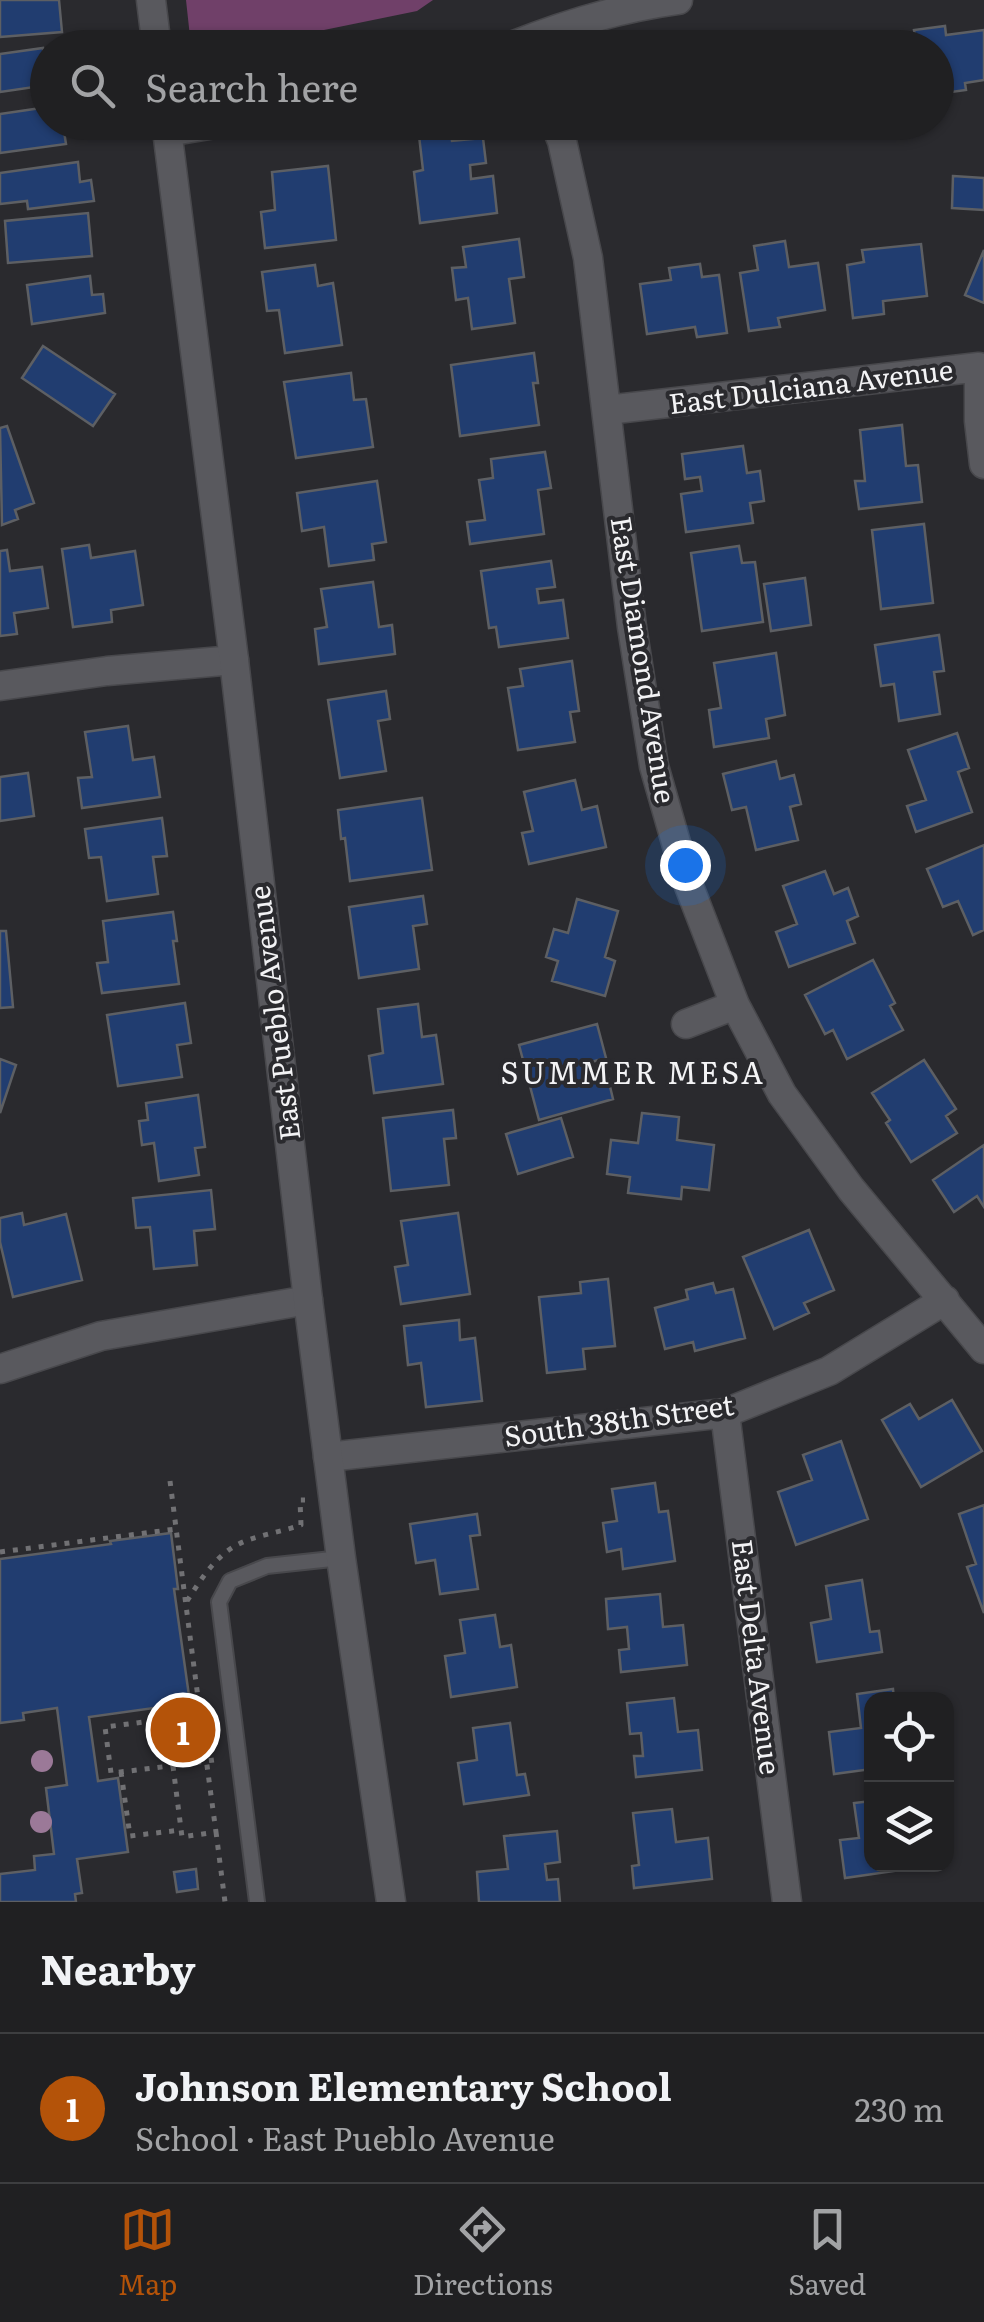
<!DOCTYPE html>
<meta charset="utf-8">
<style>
body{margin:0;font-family:Literata,serif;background:#2d2d2f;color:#f1f3f6}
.controls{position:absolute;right:30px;bottom:30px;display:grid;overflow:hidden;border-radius:20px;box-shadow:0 2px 8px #0004}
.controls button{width:90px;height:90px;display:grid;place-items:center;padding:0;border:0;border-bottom:2px solid #3d3e40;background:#202022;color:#f1f3f6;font:50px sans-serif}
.you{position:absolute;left:685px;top:865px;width:35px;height:35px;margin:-25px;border:8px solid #fff;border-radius:50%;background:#1a73e8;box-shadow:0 0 0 15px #1a73e833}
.badge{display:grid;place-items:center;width:65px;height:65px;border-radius:50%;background:#b45309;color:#fff;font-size:32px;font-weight:700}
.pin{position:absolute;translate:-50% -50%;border:5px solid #fff;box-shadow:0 2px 10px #0006}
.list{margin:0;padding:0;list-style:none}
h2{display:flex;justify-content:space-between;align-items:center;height:130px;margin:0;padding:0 40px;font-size:42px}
h2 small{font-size:32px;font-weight:400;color:#a2a3a5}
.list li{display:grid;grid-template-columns:65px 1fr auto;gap:30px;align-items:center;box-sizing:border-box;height:150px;padding:0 40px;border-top:2px solid #3d3e40}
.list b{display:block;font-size:38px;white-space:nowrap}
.list p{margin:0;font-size:32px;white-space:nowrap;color:#a2a3a5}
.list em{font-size:32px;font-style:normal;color:#a2a3a5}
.icon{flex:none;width:55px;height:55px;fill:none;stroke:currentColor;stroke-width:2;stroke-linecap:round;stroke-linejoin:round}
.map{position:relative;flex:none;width:984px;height:1902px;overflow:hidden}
.search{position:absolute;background:#202022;box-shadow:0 2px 8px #0004;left:30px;right:30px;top:30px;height:110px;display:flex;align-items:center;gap:25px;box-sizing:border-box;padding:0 35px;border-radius:55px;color:#a2a3a5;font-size:38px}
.sheet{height:280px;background:#202022}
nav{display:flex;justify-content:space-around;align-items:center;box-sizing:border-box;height:140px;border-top:2px solid #3d3e40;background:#202022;font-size:28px;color:#a2a3a5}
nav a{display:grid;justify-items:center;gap:5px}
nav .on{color:#b45309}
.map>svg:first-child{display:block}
.green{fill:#704069}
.building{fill:#213d70;stroke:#5d5f63;stroke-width:2.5}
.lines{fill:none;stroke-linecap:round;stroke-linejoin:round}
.service-casing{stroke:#48484c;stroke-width:18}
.minor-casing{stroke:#48484c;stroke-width:31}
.tertiary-casing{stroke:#48484c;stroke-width:31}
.path{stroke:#717174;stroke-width:5;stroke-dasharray:5 8;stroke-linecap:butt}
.service{stroke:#59595e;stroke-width:14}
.minor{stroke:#59595e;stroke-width:28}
.tertiary{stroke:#59595e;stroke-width:28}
.tree{fill:#9b7998}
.labels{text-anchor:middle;stroke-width:8;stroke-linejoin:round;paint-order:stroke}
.street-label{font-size:28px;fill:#f3f3f5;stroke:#2a2a2e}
.neighbourhood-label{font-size:30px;letter-spacing:2.5px;fill:#f3f3f5;stroke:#2a2a2e}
</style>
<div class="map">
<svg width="984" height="1902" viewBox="0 0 984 1902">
<rect width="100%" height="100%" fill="#2a2a2e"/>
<path class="green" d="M186 0H433L417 11 324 30 310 39 190 37Z"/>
<path class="building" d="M0 0H59L62 32 0 37Z
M945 26 946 35 984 30V80L965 83 966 90 936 94V48H917L914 30Z
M885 35 887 48H856L855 39Z
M43 48 45 66H48V85L0 92V54Z
M48 107V122H52L53 127 63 125 66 144 0 153V114Z
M818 122H863L864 131 820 137Z
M450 123 452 141 483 138 486 163 470 165 471 179 493 176 497 213 420 223 414 172 423 170 418 127Z
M78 162 80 182 91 180 94 201 28 209 27 201 0 204V173Z
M328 166 336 240 265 248 261 212 275 210 272 172Z
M953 176 984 178V210L952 208Z
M88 213 92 256 8 263 5 221Z
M519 239 524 277 509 279 515 323 472 329 468 298 456 300 452 268 466 267 463 247Z
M785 241 789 267 818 263 825 310 778 318 780 327 749 331 740 273 758 270 754 246Z
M921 244 927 296 883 301 884 314 853 318 847 265 864 262 862 250Z
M984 250V303L965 295Z
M700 264 702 277 719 275 727 333 697 337 695 327 647 334 640 284 671 280 669 268Z
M315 265 318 286 333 283 342 345 285 353 279 310 267 311 262 272Z
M90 276 92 295 103 294 105 313 32 324 27 285Z
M43 346 115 394 93 426 22 378Z
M534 353 538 383H533L539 425 460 436 451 365Z
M351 373 354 400 366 399 373 447 296 458 284 382Z
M902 425 906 466 918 465 922 502 859 509 855 481H865L860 430Z
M7 426 34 503 15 510 18 519 2 525 0 428Z
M743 446 747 473 760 471 764 501 750 503 753 523 686 532 681 494 702 491 700 477 685 479 682 454Z
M545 452 551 488 538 490 544 534 470 544 467 522 485 520 479 480 493 478 491 459Z
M377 481 386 542 372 544 374 560 329 566 324 527 302 531 297 493Z
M924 524 933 603 881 609 872 530Z
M89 545 91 558 135 551 143 605 111 610 112 622 73 627 62 549Z
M739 546 742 563 755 562 763 622 702 631 691 553Z
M7 550 10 571 42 567 48 608 14 613 17 634 0 636V551Z
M551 561 555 587 537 589 539 603 563 600 568 638 499 647 496 627 489 628 481 571Z
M805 578 811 625 771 631 764 584Z
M373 582 379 627 392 625 395 654 319 664 315 629 327 627 321 589Z
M939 635 944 671 934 672 940 714 899 721 894 684 881 686 875 645Z
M776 653 785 715 766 719 769 738 714 747 709 710 721 708 714 663Z
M572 661 579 711 570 712 575 742 518 750 508 688 523 686 520 669Z
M386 691 390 719 378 721 386 771 340 778 328 700Z
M128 726 133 760 154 757 160 797 82 808 78 778 92 777 85 732Z
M957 733 969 768 958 772 972 812 916 832 907 806 926 800 908 750Z
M776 761 780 779 794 775 801 804 790 807 798 840 756 850 746 807 732 810 723 774Z
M28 773 34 816 0 821V777Z
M575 780 582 810 597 806 606 847 529 864 522 833 533 831 524 792Z
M422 798 432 870 350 881 345 838 341 839 338 810Z
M162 818 167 856 153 857 158 894 107 901 101 857 89 858 85 829Z
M984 845V930L973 935 958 901 943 907 927 869Z
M825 871 834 894 848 888 858 916 847 921 855 943 789 967 776 932 797 924 783 886Z
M423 896 427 924 413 926 419 969 359 978 349 907Z
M577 899 618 911 605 957 615 961 605 996 552 981 558 961 546 957 554 929 568 933Z
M173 912 177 941H173L179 984 102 993 97 963 108 962 103 921Z
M0 931H6L13 1007 0 1008Z
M873 960 895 1003 890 1006 903 1030 847 1059 833 1030 825 1034 805 995Z
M185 1003 191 1043 177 1045 182 1077 118 1086 107 1015Z
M418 1004 422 1037 436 1035 443 1084 374 1093 369 1056 383 1053 378 1009Z
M597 1024 606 1058 584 1064 588 1079 607 1074 613 1099 539 1120 519 1045Z
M0 1059 16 1065 0 1113Z
M924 1060 956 1109 946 1116 957 1133 911 1162 886 1123 890 1120 872 1093Z
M198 1095 205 1147 195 1148 199 1175 159 1181 154 1143 142 1145 139 1121 148 1120 146 1103Z
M453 1110 456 1138 444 1139 449 1185 391 1191 383 1118Z
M642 1113 679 1117 677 1140 714 1145 709 1190 682 1187 681 1199 628 1193 630 1177 607 1174 611 1140 638 1143Z
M561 1118 573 1157 518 1174 506 1134Z
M984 1145V1207L977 1196 954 1212 933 1180Z
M211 1190 215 1229 194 1231 197 1265 154 1269 150 1227 136 1228 133 1198Z
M22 1213 24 1225 66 1214 82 1280 13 1297 0 1242V1218Z
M458 1213 470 1294 401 1304 395 1267 408 1265 401 1221Z
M809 1230 834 1290 804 1303 809 1313 774 1329 743 1257Z
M608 1279 615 1346 583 1349 585 1369 547 1373 539 1297 581 1293 580 1282Z
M713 1283 716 1293 733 1289 745 1338 695 1351 693 1342 665 1349 655 1308 688 1299 686 1290Z
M459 1320 460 1340 475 1338 482 1401 426 1407 421 1363 408 1365 404 1326Z
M952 1400 982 1451 921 1487 882 1420 910 1404 919 1419Z
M841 1441 868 1519 796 1545 778 1492 812 1480 803 1455Z
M655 1483 659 1512 668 1511 675 1561 623 1569 621 1549 607 1552 603 1523 617 1521 612 1489Z
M984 1505V1613L967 1567 976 1564 959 1514Z
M477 1514 480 1535 470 1536 478 1589 440 1594 435 1560 416 1563 410 1524Z
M171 1533 178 1589H174L190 1703 89 1717 98 1781 118 1778 128 1852 77 1859 82 1893 75 1894 76 1902H0V1874L35 1870 34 1856 54 1854 46 1788 67 1785 57 1708 23 1713 24 1720 0 1723V1559L111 1544 110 1541Z
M862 1580 870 1632 879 1631 882 1652 817 1662 811 1623 831 1619 826 1586Z
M660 1594 663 1627 683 1625 687 1665 621 1672 619 1650 629 1649 627 1627 608 1629 606 1599Z
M495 1615 500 1647 511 1645 517 1687 451 1697 445 1656 465 1653 460 1620Z
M893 1689 894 1700H872V1769L834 1774 829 1732 861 1728 857 1694Z
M674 1698 678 1732 698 1730 702 1770 636 1777 634 1756H643L641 1733 630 1734 627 1703Z
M510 1723 517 1775 525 1774 529 1795 464 1804 458 1763 477 1760 473 1728Z
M872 1801V1864H900L901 1870 845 1878 840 1840 859 1838 854 1803Z
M672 1809 676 1842 708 1838 712 1879 634 1888 632 1866 639 1865 633 1813Z
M557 1831 560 1862 545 1864 547 1880 558 1879 560 1902H479L477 1872 508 1869 504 1836Z
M196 1869 198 1889 177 1892 174 1872Z"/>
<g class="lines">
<g class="service-casing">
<path id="service" d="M257 1902 219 1602 230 1581 267 1566 341 1558"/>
</g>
<g class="minor-casing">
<path id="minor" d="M507 48C563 25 619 8 678 0
M554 122 562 141 588 258 632 627 654 766 687 881 735 1005 782 1094 851 1189 984 1349
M167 132 227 122
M607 410 979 367V421L984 464
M0 686 107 671 234 660
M686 1024 735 1005
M0 1369 101 1336 308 1300
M725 1413 787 1902
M328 1457 725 1413 829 1371 945 1300"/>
</g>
<g class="tertiary-casing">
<path id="tertiary" d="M151 0 157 48
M166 122 234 660 308 1300 341 1558 391 1902"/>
</g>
<path class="path" d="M170 1481C185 1598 200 1715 216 1832L182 1837 167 1719 105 1727 111 1773C148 1769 184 1764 221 1759
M0 1552 176 1529
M187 1601C203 1576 219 1550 248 1540 265 1534 284 1531 301 1525L300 1500H305
M167 1719 200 1714
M121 1772 130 1836 181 1830
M216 1832 225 1902"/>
<use href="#service" class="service"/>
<use href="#minor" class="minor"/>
<use href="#tertiary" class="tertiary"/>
</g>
<g class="tree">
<circle cx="42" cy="1761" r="11"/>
<circle cx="41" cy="1822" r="11"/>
</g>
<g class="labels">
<g class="street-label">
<text transform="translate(811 387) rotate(-7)" y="10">East Dulciana Avenue</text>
<text transform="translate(643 660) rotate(81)" y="10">East Diamond Avenue</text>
<text transform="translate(275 1013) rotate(-97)" y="10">East Pueblo Avenue</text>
<text transform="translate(619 1421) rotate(-8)" y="10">South 38th Street</text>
<text transform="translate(756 1657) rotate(83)" y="10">East Delta Avenue</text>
</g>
<g class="neighbourhood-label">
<text x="633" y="1084">SUMMER MESA</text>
</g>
</g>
</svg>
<div class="controls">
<button><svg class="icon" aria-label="locate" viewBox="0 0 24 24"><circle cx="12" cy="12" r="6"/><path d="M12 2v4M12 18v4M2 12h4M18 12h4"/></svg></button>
<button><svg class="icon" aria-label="layers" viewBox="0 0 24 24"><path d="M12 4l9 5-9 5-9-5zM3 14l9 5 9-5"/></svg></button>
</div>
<div class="you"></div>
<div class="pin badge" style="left:183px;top:1730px">1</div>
<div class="search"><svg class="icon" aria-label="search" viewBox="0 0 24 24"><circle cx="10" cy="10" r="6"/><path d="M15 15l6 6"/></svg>Search here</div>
</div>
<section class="sheet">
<h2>Nearby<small></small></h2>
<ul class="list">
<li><span class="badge">1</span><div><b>Johnson Elementary School</b><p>School · East Pueblo Avenue</p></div><em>230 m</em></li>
</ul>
</section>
<nav>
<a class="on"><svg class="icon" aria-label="map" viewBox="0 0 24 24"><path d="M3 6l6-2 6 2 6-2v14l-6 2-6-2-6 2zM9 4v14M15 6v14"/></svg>Map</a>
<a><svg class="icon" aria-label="directions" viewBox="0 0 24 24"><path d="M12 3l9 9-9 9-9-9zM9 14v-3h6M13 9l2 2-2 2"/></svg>Directions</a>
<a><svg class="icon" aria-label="saved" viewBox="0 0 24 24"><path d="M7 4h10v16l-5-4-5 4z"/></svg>Saved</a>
</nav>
